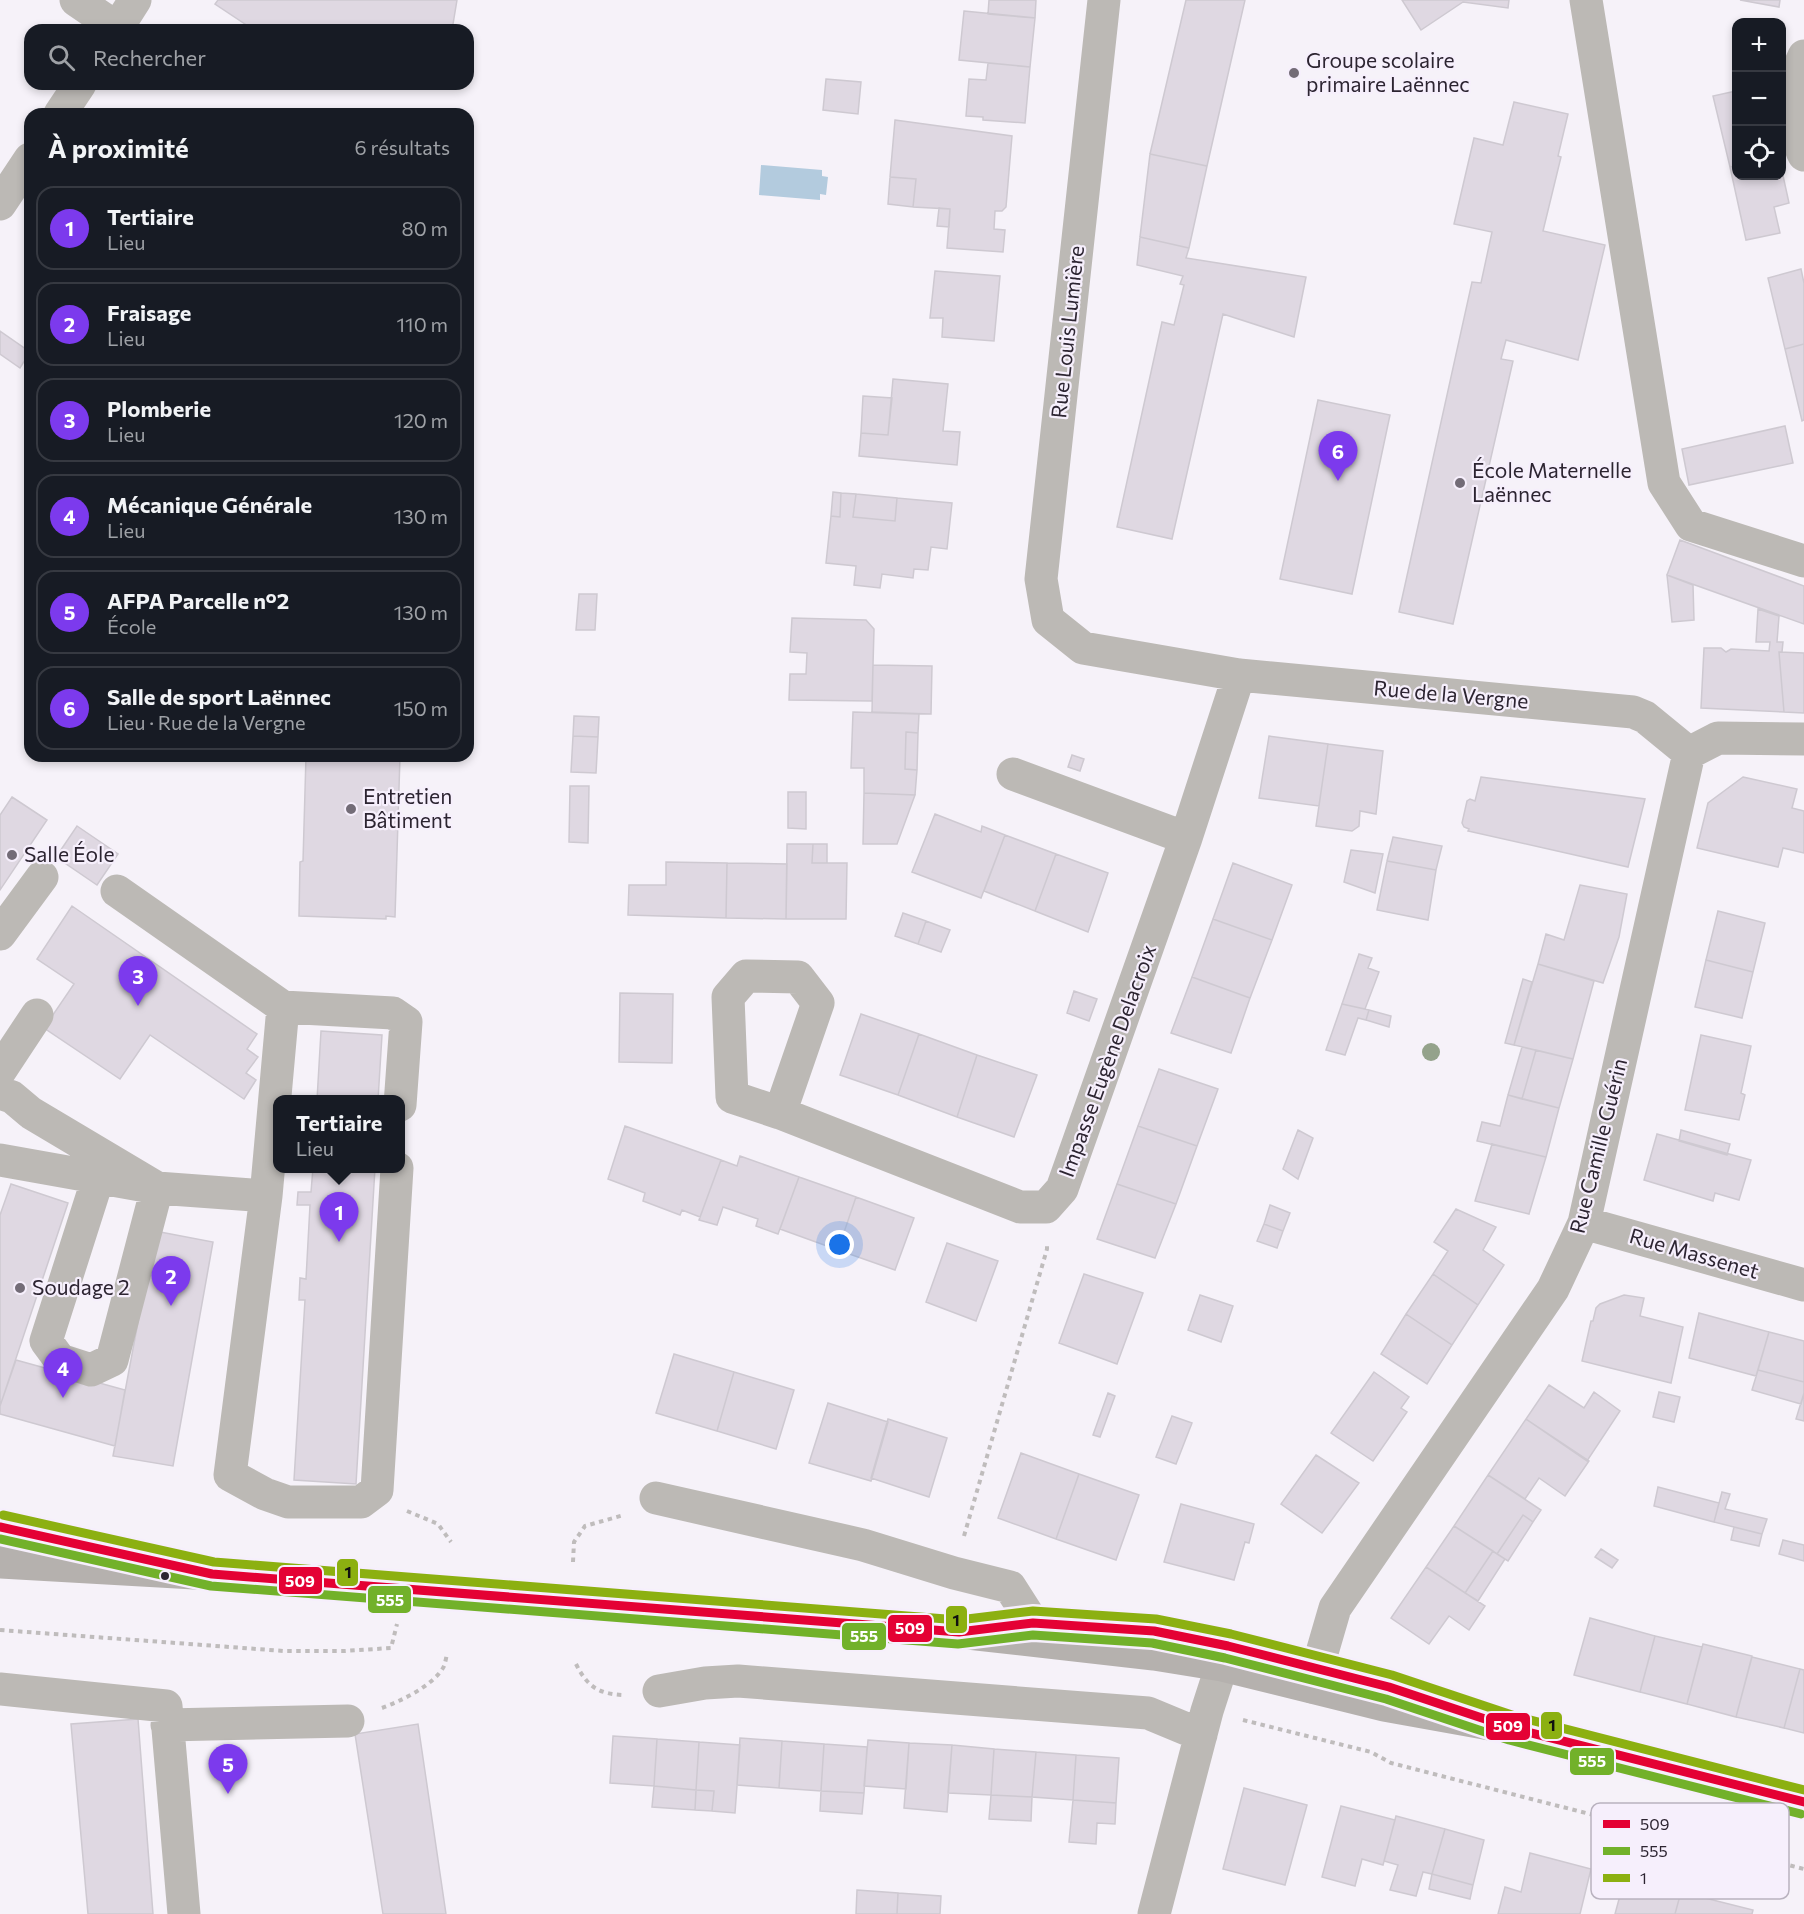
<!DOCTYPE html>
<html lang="fr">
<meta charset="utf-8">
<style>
body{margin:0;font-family:Commissioner,sans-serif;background:#20242c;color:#f1f3f6}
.controls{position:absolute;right:18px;top:18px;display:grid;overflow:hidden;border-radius:12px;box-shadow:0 3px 9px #0003}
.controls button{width:54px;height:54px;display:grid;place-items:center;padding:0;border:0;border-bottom:2px solid #363941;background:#171b24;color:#f1f3f6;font:30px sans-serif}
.you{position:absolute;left:840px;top:1245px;width:21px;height:21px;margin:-15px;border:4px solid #fff;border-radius:50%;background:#1a73e8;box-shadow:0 0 0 9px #1a73e833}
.badge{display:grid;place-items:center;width:39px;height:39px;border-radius:50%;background:#7c3aed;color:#fff;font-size:20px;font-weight:700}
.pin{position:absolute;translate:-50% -50px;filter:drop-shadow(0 2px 3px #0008)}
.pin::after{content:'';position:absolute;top:32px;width:21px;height:18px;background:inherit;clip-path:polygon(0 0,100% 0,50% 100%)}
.popup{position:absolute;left:273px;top:1095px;width:132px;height:78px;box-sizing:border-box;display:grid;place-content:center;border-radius:12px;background:#171b24;filter:drop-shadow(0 2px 4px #0005);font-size:20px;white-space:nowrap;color:#9ea1a6}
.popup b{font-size:22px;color:#f1f3f6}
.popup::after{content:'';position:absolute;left:50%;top:100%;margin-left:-12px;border:12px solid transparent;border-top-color:#171b24}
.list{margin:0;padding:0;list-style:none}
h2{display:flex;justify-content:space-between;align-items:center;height:78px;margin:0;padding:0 24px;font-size:26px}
h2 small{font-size:20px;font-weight:400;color:#9ea1a6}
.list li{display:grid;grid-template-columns:39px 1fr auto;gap:18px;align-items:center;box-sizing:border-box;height:84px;margin:0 12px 12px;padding:0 12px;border:2px solid #363941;border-radius:18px}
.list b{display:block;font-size:22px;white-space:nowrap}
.list p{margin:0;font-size:20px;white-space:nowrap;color:#9ea1a6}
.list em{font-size:20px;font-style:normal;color:#9ea1a6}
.icon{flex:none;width:33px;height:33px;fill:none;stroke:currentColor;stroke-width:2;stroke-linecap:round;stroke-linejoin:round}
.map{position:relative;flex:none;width:1804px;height:1914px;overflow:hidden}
.search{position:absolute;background:#171b24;box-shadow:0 3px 9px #0003;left:24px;top:24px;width:450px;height:66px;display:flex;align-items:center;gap:15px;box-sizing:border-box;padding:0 21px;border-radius:18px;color:#9ea1a6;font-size:22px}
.panel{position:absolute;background:#171b24;box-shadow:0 3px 9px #0003;left:24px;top:108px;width:450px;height:654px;border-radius:18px}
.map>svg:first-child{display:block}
.water{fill:#b3cbde}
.building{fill:#dfd8e2;stroke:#cec9d1;stroke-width:1.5}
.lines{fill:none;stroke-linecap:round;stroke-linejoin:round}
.path{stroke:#bfbcbc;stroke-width:4;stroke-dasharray:4.5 4.5;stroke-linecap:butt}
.minor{stroke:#bcb9b5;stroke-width:33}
.major{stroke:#b5b1ae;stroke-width:33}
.major-bridge{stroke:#b5b1ae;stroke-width:33}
.bus-1-casing{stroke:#f6effc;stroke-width:14}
.bus-2-casing{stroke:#f6effc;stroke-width:14}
.bus-3-casing{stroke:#f6effc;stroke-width:14}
.bus-1{stroke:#e40134;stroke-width:9}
.bus-2{stroke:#72b12a;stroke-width:9}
.bus-3{stroke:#8cb011;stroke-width:9}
.tree{fill:#94a28b}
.poi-dot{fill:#736c77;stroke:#f6effc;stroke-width:2}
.bus-dot{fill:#2c2431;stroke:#f6effc;stroke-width:2}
.labels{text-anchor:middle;stroke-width:4.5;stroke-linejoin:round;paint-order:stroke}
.poi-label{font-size:21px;fill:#2c2431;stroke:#f6effc;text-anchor:start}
.street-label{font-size:21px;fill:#2c2431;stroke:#f6effc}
.key{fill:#f6effc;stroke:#b9b2bf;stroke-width:1.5}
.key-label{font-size:16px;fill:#2c2431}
.line-badge{stroke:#f6effc;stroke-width:2}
.badge-label{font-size:16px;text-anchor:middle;font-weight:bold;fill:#fff}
.pale-badge-label{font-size:16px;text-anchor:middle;font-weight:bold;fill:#111}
</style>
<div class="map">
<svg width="1804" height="1914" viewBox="0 0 1804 1914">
<rect width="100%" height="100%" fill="#f6f2f9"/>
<path class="water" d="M761 165 822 170V176L828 177 826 195 820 194V200L759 195Z"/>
<path class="building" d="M218 0H457L452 30H254L215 4Z
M989 0H1036L1035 18 988 14Z
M1186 0H1245L1207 166 1150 154Z
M1402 0H1509L1508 8 1463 2 1421 30Z
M1740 0H1780L1779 7Z
M964 11 1035 18 1030 67 959 60Z
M988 63 1030 67 1025 123 983 120V117L966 116 969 79 986 80Z
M826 79 861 82 858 114 823 110Z
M1736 91V166L1730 167 1713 96Z
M1514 102 1568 114 1558 156 1561 157 1543 231 1605 245 1578 360 1506 340 1501 359 1513 361 1453 624 1399 612 1472 282 1481 283 1492 232 1454 224 1474 138 1503 145Z
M895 120 1012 136 1006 207 1002 211H995L994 229 1005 230 1003 252 947 248 950 209 913 207 916 179 890 177Z
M1150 154 1207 166 1189 248 1140 237Z
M1736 166V176H1782V171L1789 203 1774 207 1780 233 1746 240 1730 167Z
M890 177 916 179 913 207 888 204Z
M939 208 950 209 949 227 937 226Z
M1140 237 1189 248 1186 258 1306 277 1294 337 1223 314 1172 539 1117 527 1162 322 1174 325 1184 285 1180 284 1183 276 1137 265Z
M1801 269 1804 283V344L1785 349 1768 278Z
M935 271 1000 276 994 341 942 337 943 318H930Z
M0 331 30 352 20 368 0 354Z
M1804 344V420L1802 421 1785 349Z
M893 379 948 384 943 431 960 432 957 465 859 456 861 433 888 435Z
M863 396 892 398 888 435 861 433Z
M1318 400 1390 415 1352 594 1280 579Z
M1785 426 1793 463 1689 485 1682 449Z
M833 492 841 493 840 517 831 516Z
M841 493 856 494 853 517 895 521 897 498 952 503 947 549 931 547 928 570 914 569 913 578 882 574 880 588 854 585 856 566 826 563 831 516 840 517Z
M856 494 897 498 895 521 853 517Z
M1680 540 1804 586V624L1667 575Z
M1667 575 1693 585 1694 620 1672 622Z
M579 594H597L595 630H576Z
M1758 609 1779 616 1777 642H1783L1782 652H1779L1784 712 1701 708 1704 648H1721L1726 652 1731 649 1769 651 1770 642H1756Z
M792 618 866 620 874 629 872 701 789 700 790 674H806L807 653 790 652Z
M1779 652 1804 653V713L1784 712Z
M873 665 932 666 931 714 872 712Z
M853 712 919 714 918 733 906 732 905 769 917 770 915 795 864 793V768H851Z
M574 716 599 717 598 737 573 736Z
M906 732 918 733 917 770 905 769Z
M573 736 598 737 596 773 571 772Z
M1269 736 1328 744 1319 806 1259 798Z
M1328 744 1383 751 1376 814 1360 811 1359 826 1352 831 1316 826Z
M1072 755 1084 759 1080 771 1068 767Z
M306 756H400L395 917 386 916V919L299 916 300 862 303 861Z
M1481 777 1645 799 1628 867 1468 831 1469 829 1464 827 1462 823 1467 801 1470 799 1475 801Z
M1743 777 1797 789 1792 808 1804 811V853L1783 848 1778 867 1697 848 1708 803Z
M570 786H589L588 843 569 842Z
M788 792H806V829L788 828Z
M864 793 915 795 897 844H863Z
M12 797 47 820 0 890V815Z
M935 814 981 832 982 826 1005 835 981 898 912 872Z
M77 826 118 854 97 885 56 857Z
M1005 835 1056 854 1035 911 984 891Z
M1393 837 1442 846 1436 870 1387 861Z
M787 844H813L812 863H847L846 919H786Z
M813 844H827V863H812Z
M1351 850 1383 854 1375 893 1344 882Z
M1056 854 1108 873 1088 932 1035 911Z
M1387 861 1436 870 1428 920 1377 910Z
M666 862 727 863 726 918 628 915 629 885H666Z
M727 863 787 864 786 919 726 918Z
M1233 863 1292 885 1272 940 1213 919Z
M1580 885 1627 894 1619 937 1603 983 1538 964 1546 934 1564 940Z
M72 906 257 1034 247 1049 258 1057 246 1073 256 1080 244 1099 150 1035 120 1079 44 1028 74 984 37 959Z
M1718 911 1765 923 1753 972 1706 960Z
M903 913 926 921 918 944 895 936Z
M1213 919 1272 940 1250 998 1192 977Z
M926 921 950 930 941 952 918 944Z
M1359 954 1372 958 1368 968 1379 972 1365 1009 1342 1004Z
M1706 960 1753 972 1742 1018 1695 1007Z
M1538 964 1594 981 1573 1059 1514 1045Z
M1192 977 1250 998 1231 1053 1171 1033Z
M1523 979 1532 982 1514 1045 1505 1043Z
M1074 991 1097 999 1089 1021 1067 1013Z
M620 993 673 994 672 1063 619 1062Z
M1342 1004 1369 1010 1366 1020 1358 1018 1345 1055 1326 1050Z
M1369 1010 1391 1016 1389 1027 1366 1020Z
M861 1014 919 1034 898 1095 840 1075Z
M321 1031 382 1035 378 1100H317Z
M919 1034 977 1055 957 1117 898 1095Z
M1701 1035 1751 1046 1741 1093 1745 1095 1739 1120 1685 1110Z
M1522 1047 1536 1050 1522 1099 1508 1095Z
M1536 1050 1573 1059 1559 1108 1522 1099Z
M977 1055 1037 1075 1014 1137 957 1117Z
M1159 1069 1218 1089 1197 1146 1138 1126Z
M1508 1095 1559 1108 1546 1157 1477 1141 1482 1122 1500 1126Z
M625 1126 721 1160 700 1217 682 1210 680 1215 643 1201 645 1193 608 1179Z
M1138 1126 1197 1146 1176 1204 1117 1184Z
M1298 1130 1313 1138 1298 1179 1283 1169Z
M1681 1130 1730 1144 1727 1155 1679 1141Z
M1657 1134 1751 1160 1739 1200 1715 1193 1713 1201 1644 1180Z
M1492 1144 1546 1157 1529 1214 1475 1201Z
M740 1156 799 1177 778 1234 756 1226 758 1219 723 1207 717 1225 699 1220 721 1160 737 1166Z
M313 1168H375L356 1484 294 1480 305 1300H299L300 1278 306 1279 310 1205H297L298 1192H311Z
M799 1177 856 1197 838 1250 780 1229Z
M11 1184 68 1203 0 1406V1215Z
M1117 1184 1176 1204 1155 1258 1097 1239Z
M856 1197 914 1218 895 1270 838 1250Z
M1270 1205 1290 1213 1283 1231 1264 1224Z
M1456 1209 1496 1227 1483 1250 1504 1265 1478 1305 1433 1274 1448 1251 1434 1242Z
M1264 1224 1283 1231 1277 1248 1257 1241Z
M155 1231 213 1242 173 1466 113 1456Z
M947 1243 998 1261 976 1321 926 1302Z
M1084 1274 1143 1293 1117 1364 1059 1343Z
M1433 1274 1478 1305 1452 1345 1406 1314Z
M1200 1295 1233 1306 1221 1342 1188 1330Z
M1624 1295 1644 1298 1640 1316 1683 1327 1671 1383 1582 1361 1591 1321H1593L1596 1308 1600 1304Z
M1699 1313 1769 1332 1756 1376 1689 1358Z
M1406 1314 1452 1345 1427 1384 1381 1354Z
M1769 1332 1804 1341V1382L1758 1370Z
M674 1354 734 1372 717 1431 656 1413Z
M16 1360 125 1390 115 1446 0 1414V1406Z
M1758 1370 1804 1382V1393L1801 1404 1752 1390Z
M734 1372 794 1390 776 1449 717 1431Z
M1374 1372 1409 1397 1401 1408 1407 1412 1373 1461 1331 1433Z
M1549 1385 1584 1408 1594 1392 1620 1411 1587 1461 1526 1419Z
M1659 1392 1680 1397 1674 1422 1653 1417Z
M1108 1393 1115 1396 1100 1437 1093 1435Z
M1804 1393V1421L1796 1419Z
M828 1403 888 1422 871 1481 809 1463Z
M1172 1416 1192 1423 1176 1464 1156 1457Z
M888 1419 947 1438 929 1497 871 1478Z
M1526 1419 1589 1461 1565 1496 1539 1478 1525 1499 1488 1475Z
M1021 1453 1079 1474 1056 1539 998 1518Z
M1316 1455 1359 1483 1322 1533 1281 1504Z
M1079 1474 1139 1495 1116 1560 1056 1539Z
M1488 1475 1541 1510 1533 1522 1523 1515 1497 1554 1454 1526Z
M1658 1487 1719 1503 1714 1522 1654 1506Z
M1722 1492 1730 1494 1725 1509 1767 1519 1762 1534 1714 1522Z
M1181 1504 1254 1524 1249 1543 1245 1542 1234 1580 1164 1562Z
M1523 1515 1533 1522 1508 1561 1497 1554Z
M1454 1526 1493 1551 1465 1593 1426 1567Z
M1734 1527 1762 1534 1759 1546 1731 1540Z
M1783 1540 1804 1545V1561L1779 1554Z
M1601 1549 1618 1560 1612 1568 1595 1557Z
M1493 1551 1505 1559 1478 1601 1465 1593Z
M1426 1567 1485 1606 1469 1630 1449 1616 1429 1644 1391 1618Z
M1590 1618 1655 1636 1640 1692 1574 1675Z
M1655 1636 1702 1647 1687 1704 1640 1692Z
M1703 1644 1752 1656 1736 1717 1687 1704Z
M1752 1657 1800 1669 1784 1728 1736 1717Z
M1800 1669 1804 1670V1733L1784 1728Z
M138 1719 153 1914H88L71 1724Z
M418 1724 446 1914H383L355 1734Z
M613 1736 657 1739 654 1786 610 1783Z
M740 1738 782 1741 779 1788 737 1785Z
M657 1739 699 1742 696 1790 654 1786Z
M868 1740 909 1743 906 1789 864 1786Z
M782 1741 824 1744 821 1791 779 1788Z
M699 1742 740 1745 735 1813 712 1811 714 1791 696 1790Z
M909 1743 952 1745 947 1812 904 1808Z
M824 1744 867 1747 864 1793 821 1791Z
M952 1745 994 1749 991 1795 948 1793Z
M994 1749 1036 1752 1032 1797 991 1795Z
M1036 1752 1076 1755 1073 1800 1032 1797Z
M1076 1755 1119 1758 1116 1803 1073 1800Z
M654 1786 696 1790 695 1810 652 1807Z
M1244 1788 1307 1805 1285 1885 1223 1869Z
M696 1790 714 1791 712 1811 695 1810Z
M821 1791 864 1793 862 1814 820 1811Z
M991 1795 1032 1797 1031 1821 989 1819Z
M1073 1800 1116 1803 1115 1824 1097 1823 1096 1844 1069 1842Z
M1341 1806 1395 1820 1383 1865 1362 1859 1355 1886 1322 1877Z
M1396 1816 1445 1829 1432 1874 1423 1872 1416 1896 1390 1890 1398 1865 1384 1861Z
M1445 1829 1484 1840 1473 1885 1432 1874Z
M1530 1853 1591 1869 1580 1914H1498L1505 1887 1521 1892Z
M1432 1874 1473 1885 1470 1899 1429 1889Z
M1625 1877 1681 1892 1675 1914H1615Z
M857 1890 898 1893 897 1914H856Z
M1681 1892 1753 1910 1752 1914H1675Z
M898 1893 941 1896 940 1914H897Z"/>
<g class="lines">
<path class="path" d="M407 1511 438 1524 451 1542
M964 1536 1047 1249V1244
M573 1562 574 1542 585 1526 624 1515
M0 1630 284 1651H344L391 1648 397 1624
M576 1664C587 1686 598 1694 623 1695
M382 1708C401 1701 432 1686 443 1668 445 1665 446 1658 447 1654
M1243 1720 1371 1752 1391 1763 1804 1869"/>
<path class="minor" d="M76 0 117 28
M1104 0 1041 579 1048 620 1083 648 1239 675 1633 712 1645 717 1689 753 1718 738 1804 739
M1586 0 1664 483 1691 525 1804 561
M116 30 135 0
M1804 56 1800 65 1802 151 1804 155
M60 114 80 84
M0 204 30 159
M1013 774 1186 838
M117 891 283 1007 393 1013 406 1022 400 1105
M0 934 42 877
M0 1071 37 1015
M0 1093 12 1097 31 1113 157 1188 112 1360 91 1370 60 1360 46 1341 98 1178
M780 1113 818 1003 798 977 746 976 728 997 732 1097 780 1113 1020 1207H1046L1062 1189 1186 838 1239 675
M0 1160 157 1188 266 1196 230 1475 265 1494 288 1502H361L377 1490 397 1168
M266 1196 283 1007
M1584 1223 1804 1285
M656 1498 863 1545 954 1573 1010 1587 1033 1623
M1312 1687 1335 1608 1553 1289 1584 1223 1689 753
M0 1689 166 1706 184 1914
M659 1691 705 1683 738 1681 1148 1713 1201 1735
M167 1725 348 1721
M1154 1914 1207 1711 1228 1646"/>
<path class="major" d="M0 1527 114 1553
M0 1562 212 1574 400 1588
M604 1605 959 1632 1154 1654 1222 1665 1384 1705 1512 1728 1804 1802"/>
<path class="major-bridge" d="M400 1588 604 1605"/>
<g class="bus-1-casing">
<path id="bus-1" d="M0 1527 212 1574 959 1632 1033 1623 1154 1631 1228 1646 1389 1687 1512 1728 1804 1802"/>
</g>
<g class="bus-2-casing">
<path id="bus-2" d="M0 1539 211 1586 958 1644 1033 1635 1152 1643 1225 1658 1386 1699 1509 1740 1801 1814"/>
</g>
<g class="bus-3-casing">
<path id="bus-3" d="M3 1515 214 1562 959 1620 1033 1611 1156 1619 1231 1634 1392 1675 1515 1716 1804 1790"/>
</g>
<use href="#bus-1" class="bus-1"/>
<use href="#bus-2" class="bus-2"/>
<use href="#bus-3" class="bus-3"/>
</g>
<circle class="tree" cx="1431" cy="1052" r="9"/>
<g class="poi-dot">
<circle cx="1294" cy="73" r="6"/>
<circle cx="1460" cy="483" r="6"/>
<circle cx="351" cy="809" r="6"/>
<circle cx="12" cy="855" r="6"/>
<circle cx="20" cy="1288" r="6"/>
</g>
<circle class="bus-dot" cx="165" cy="1576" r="5"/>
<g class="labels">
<g class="poi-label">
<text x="1306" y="68">Groupe scolaire<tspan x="1306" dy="24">primaire Laënnec</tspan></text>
<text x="1472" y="478">École Maternelle<tspan x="1472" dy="24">Laënnec</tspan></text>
<text x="363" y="804">Entretien<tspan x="363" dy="24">Bâtiment</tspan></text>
<text x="24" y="862">Salle Éole</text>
<text x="32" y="1295">Soudage 2</text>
</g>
<g class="street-label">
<text transform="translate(1068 332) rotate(-84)" y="7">Rue Louis Lumière</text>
<text transform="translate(1451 695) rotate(5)" y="7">Rue de la Vergne</text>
<text transform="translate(1108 1061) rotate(-70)" y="7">Impasse Eugène Delacroix</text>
<text transform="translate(1599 1146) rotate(-76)" y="7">Rue Camille Guérin</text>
<text transform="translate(1694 1254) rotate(16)" y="7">Rue Massenet</text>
</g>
</g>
<rect x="1591" y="1803" width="198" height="96" rx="9" class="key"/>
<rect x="1603" y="1820" width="27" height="8" fill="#e40134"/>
<rect x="1603" y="1847" width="27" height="8" fill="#72b12a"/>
<rect x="1603" y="1874" width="27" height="8" fill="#8cb011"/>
<g class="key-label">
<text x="1640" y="1830">509</text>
<text x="1640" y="1857">555</text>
<text x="1640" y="1884">1</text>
</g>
<g class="line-badge">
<rect x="336" y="1558" width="23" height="29" rx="6" fill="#8cb011"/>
<rect x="278" y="1566" width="45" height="29" rx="6" fill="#e40134"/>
<rect x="367" y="1585" width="45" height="29" rx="6" fill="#72b12a"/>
<rect x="945" y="1605" width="23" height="29" rx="6" fill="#8cb011"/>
<rect x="887" y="1614" width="46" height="29" rx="6" fill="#e40134"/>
<rect x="841" y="1622" width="46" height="29" rx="6" fill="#72b12a"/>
<rect x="1540" y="1711" width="23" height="29" rx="6" fill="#8cb011"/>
<rect x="1485" y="1712" width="46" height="29" rx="6" fill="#e40134"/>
<rect x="1569" y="1747" width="46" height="29" rx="6" fill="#72b12a"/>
</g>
<g class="badge-label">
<text x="300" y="1587">509</text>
<text x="390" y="1606">555</text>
<text x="910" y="1634">509</text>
<text x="864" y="1642">555</text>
<text x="1508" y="1732">509</text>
<text x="1592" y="1767">555</text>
</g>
<g class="pale-badge-label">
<text x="348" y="1578">1</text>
<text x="956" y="1626">1</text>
<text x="1552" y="1731">1</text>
</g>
</svg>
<div class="controls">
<button>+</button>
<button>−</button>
<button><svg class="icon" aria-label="locate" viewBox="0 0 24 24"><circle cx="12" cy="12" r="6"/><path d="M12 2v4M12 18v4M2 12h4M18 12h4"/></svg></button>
</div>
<div class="you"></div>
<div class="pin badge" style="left:339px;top:1242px">1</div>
<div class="popup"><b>Tertiaire</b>Lieu</div>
<div class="pin badge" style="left:171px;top:1306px">2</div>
<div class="pin badge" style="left:138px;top:1006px">3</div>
<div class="pin badge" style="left:63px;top:1398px">4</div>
<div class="pin badge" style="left:228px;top:1794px">5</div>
<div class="pin badge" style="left:1338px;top:481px">6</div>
<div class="search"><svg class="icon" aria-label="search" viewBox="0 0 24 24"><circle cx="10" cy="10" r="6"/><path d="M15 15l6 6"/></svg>Rechercher</div>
<section class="panel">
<h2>À proximité<small>6 résultats</small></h2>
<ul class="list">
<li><span class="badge">1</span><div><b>Tertiaire</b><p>Lieu</p></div><em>80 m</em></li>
<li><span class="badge">2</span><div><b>Fraisage</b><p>Lieu</p></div><em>110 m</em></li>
<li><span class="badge">3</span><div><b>Plomberie</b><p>Lieu</p></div><em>120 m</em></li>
<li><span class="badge">4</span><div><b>Mécanique Générale</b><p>Lieu</p></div><em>130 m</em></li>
<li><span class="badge">5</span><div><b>AFPA Parcelle n°2</b><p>École</p></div><em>130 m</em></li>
<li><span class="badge">6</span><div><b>Salle de sport Laënnec</b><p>Lieu · Rue de la Vergne</p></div><em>150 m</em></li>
</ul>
</section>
</div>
